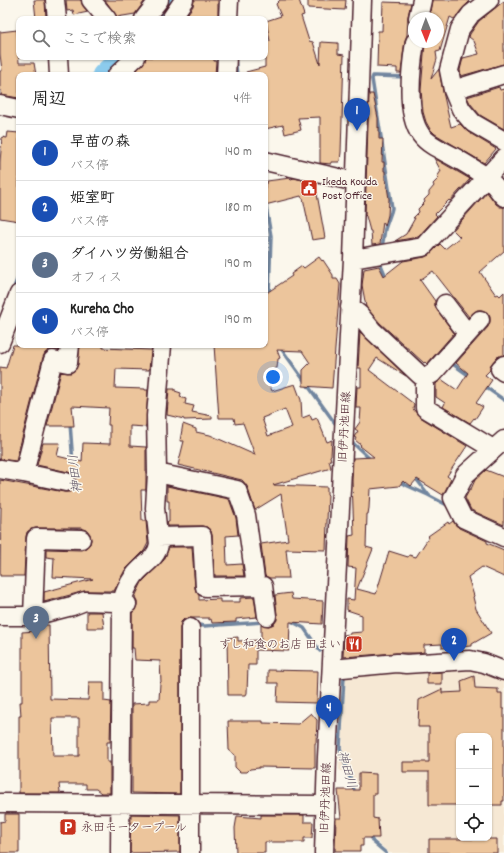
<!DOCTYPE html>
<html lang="ja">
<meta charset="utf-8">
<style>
body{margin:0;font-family:Dekko,"Klee One",sans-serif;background:#f2f2f2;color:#222}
.controls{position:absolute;right:12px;bottom:12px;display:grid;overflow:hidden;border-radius:8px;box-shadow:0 1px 3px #0004}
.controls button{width:36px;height:36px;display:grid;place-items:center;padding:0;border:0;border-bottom:1px solid #e0e0e0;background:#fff;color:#222;font:20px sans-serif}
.compass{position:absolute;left:408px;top:12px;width:36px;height:36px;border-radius:50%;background:#fff;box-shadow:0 1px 3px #0004;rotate:179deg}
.you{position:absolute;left:273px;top:377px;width:14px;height:14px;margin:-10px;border:3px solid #fff;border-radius:50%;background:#1a73e8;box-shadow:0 0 0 6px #1a73e833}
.badge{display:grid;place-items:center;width:26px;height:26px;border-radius:50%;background:#d93025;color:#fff;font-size:13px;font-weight:700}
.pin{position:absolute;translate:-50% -33px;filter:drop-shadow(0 1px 2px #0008)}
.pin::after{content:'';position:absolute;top:21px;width:14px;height:12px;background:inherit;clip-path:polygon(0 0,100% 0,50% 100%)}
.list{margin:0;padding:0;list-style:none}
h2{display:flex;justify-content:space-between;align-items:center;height:52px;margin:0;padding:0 16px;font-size:17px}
h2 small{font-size:13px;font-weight:400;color:#767676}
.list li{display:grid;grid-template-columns:26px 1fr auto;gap:12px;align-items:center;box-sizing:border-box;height:56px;padding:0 16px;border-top:1px solid #e0e0e0}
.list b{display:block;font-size:15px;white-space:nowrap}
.list p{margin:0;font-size:13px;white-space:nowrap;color:#767676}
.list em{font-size:13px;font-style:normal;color:#767676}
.icon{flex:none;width:22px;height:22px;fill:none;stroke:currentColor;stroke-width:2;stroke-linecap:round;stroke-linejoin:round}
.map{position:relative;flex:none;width:504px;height:853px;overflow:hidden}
.search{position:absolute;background:#fff;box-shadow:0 1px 3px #0004;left:16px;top:16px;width:252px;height:44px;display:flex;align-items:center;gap:10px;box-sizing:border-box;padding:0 14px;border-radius:8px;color:#767676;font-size:15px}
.panel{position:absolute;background:#fff;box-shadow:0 1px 3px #0004;left:16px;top:72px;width:252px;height:276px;border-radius:8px}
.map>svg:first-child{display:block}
.built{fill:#f6e8d4;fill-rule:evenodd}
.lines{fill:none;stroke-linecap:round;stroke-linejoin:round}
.stream{stroke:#72869f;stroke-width:3.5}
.river{stroke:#8ccbed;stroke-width:22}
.building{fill:#ecc59c;stroke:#4a1f2b;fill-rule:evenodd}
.minor-casing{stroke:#4a1f2b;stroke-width:21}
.minor{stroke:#fbf7ec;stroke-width:18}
.labels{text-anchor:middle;stroke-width:3;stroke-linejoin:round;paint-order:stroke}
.poi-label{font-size:12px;fill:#4a1f2b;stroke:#fbf7ec;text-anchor:start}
.street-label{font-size:12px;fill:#4a1f2b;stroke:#fbf7ec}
.water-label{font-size:13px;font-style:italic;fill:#5e5365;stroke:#fbf7ec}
</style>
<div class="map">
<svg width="504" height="853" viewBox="0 0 504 853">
<rect width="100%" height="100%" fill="#fbf7ec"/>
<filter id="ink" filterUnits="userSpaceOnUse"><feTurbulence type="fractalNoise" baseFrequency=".025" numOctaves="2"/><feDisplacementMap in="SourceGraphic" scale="8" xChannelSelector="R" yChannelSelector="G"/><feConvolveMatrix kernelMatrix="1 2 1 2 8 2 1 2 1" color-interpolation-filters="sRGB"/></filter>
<g filter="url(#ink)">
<path class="built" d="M475 667 504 677V853H389L373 838 361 807 351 774 346 773 339 770V755L342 757H346L342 749 346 673ZM459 736H489V838H459Z"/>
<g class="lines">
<path class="stream" d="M209 19 222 6
M235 57 237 75
M265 201 271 236 269 295
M382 248 385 229 391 212 392 208 372 79 373 76H375L407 77
M381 265 387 279
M13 290 19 275
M280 347 337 426
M450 362 471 377
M484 386 504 400
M70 423 73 464
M354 444 371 460
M73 470 76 492
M415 476 417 480 428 494
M397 481 428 495 447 505
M293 622 304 628 320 651
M194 624 204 626 279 621
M344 677 340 748 355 793
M369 835 373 842 386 853"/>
<path class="river" d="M158 19 171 0
M103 75 122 57"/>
</g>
<path class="building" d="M34 0H45L46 19H36Z
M66 0H81L83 6 88 12 74 15 73 10 67 11Z
M105 0H144V2L135 14 117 17Z
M194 0H218V19H184L193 6Z
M280 0H299L304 15 301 16 309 41 313 42 320 64 321 42 338 43V54L344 55 341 152 340 161H339V162H331V164L320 163V117L298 118 301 130 285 134 283 125 265 129V75H247L246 72 265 67V42L270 41 266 21 281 16 276 4Z
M308 0H346L345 10 308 8Z
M432 0H467L469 2 463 8 454 19 450 17 440 51 436 52 437 59 431 79 439 69 443 92 451 127 460 124 468 132 496 149 484 163 435 134 430 129 426 122 423 112 421 90 425 42H438V18H429Z
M504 1V64L461 76 460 70 463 58 479 54 474 41 469 37 470 34 479 21Z
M383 2 411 3 408 16 407 35 405 40 401 73H397V68L377 67 378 31H382Z
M17 30 19 63H34L36 75H19V98L1 95V90H0V71H2L0 54V32Z
M146 57H214V61H216L215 75H142L137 70 143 64Z
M499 87 500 90 504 89V129L480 115 470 103 467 97Z
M369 94H373L378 118V128L379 127V139H383L382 162H384V171H385V180H386L389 199 388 215 385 226 383 222 380 244 372 245 371 231H370L366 216 365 215Z
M8 132 19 133V221L0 218V162L2 137 7 138Z
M434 158 470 179 450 201 449 200 435 214 437 216 418 237 395 241 406 234 415 218H413L419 212 418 209 425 202 424 200 429 195V192L434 186 433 184 439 178 437 177 441 171Z
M290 178 291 179 294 178 315 183 325 238 312 240 303 198H302L301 196 265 205V183H267V181Z
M487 192 496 204 500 207H504V251L480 272 496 295 498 294 500 296 504 292V355L497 357 493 362 490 366V370L485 375 492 380 476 403 483 407 475 419 474 418 470 423 443 407 445 403 436 397V384L441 379 457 390 468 373 456 363 488 327 490 322V317L487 312 482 310H477L469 317 433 271 420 280 435 301V306L437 310 454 333 427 364 425 362 424 363 380 323 366 307 362 285 363 278 364 269 379 266 384 276 403 261 425 257 430 254 440 244 445 249 460 237 453 230Z
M319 257 322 261 323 260 333 275V279H337L340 284 332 388 303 386V370L310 363 302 351 277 350 280 358 278 359 277 368 265 373 272 391 295 384 301 400 302 418 310 415 312 420 317 418 327 442 332 440 331 455 330 456 331 460H329L331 468 273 485 327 487V494L328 495 326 550 286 549 289 578H270L265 576 261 544 288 540 281 494 255 510 247 486 242 480 178 465 184 441H180L183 424 196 429V432L210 435 255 455 243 423 235 424 234 418H219L214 345H265V294L292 276 291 274 302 266 304 268ZM285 409 292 427 268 436 262 418Z
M360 332 406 376 377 358 369 370 414 404 413 409 420 417 467 446 447 476 451 479 443 495 417 479 411 486 406 482 405 483 403 481 399 486 370 489 369 508 368 514H367L366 547 373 549 357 589 376 594 389 551 408 557 409 555 416 557 429 537 428 536 448 522 449 524 453 521 459 528 487 541V543L504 550V577L482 567 468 577 474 596 473 597 476 609 491 633 472 644V646L442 648V644L424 645V652L419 653H396L343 657 344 635 350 634V633L362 632V615L347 610V599L354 600 356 568 348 567 349 536 354 535 352 481 353 458 374 457 360 446 361 445 355 440 356 438 354 437 358 431 355 429 360 422 361 408H356V406L357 387H361V368H358Z
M13 345H59V350H49L45 353 43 357 16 461 0 459V367L6 368Z
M80 345H103V348L151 350 149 370 116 369 115 388 145 389V390H148L146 427 130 426V446L146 447V490H141L142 521H146L148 543 144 551 125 570 114 591H85L44 602V592L93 579 53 577 54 558 46 557V549L81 550 86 548 90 544 91 540 90 534 87 530 81 528H36L31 529 27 532 26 537 24 576H0L1 507H0V480L64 492H70L74 489 76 484V478L73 474 68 472 37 465 43 443H60L57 456 82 462 83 443 110 444V425H108L109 408 72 406 74 426H47L61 372 71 373 76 369 78 364Z
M169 389H175V391L181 393 180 397 186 399 185 404 194 406 192 412 212 416V419L184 420V419L167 415Z
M486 470 504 477V525L471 510 465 498 470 489H471L475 480Z
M167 486 229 499 236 518 238 535 226 536 227 565 242 564 244 576H215L212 535 211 531 207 527 202 526H168L167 522H169V501H167Z
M169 547H192L195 588 196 592 199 595V600L220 599V602H240V598L254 597 257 617 236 619V622L212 623 211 619 209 620V618H190L184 619 181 622 180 628V794L132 793V704L149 703V700H159L160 683 161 682 160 661 135 660 134 648H132V613L135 610 137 605V601L135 597 142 582 164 560Z
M291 593 292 599 323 601 322 624 290 622 289 651 256 650V665H248L247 693 246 695H228L227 638 238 637V641L261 640V624L269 626 274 624 277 620V615L275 595Z
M87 612H102L104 628H87Z
M40 625H49L50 699 88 700 89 682H104V701L111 702 110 742H107V762H110V793H101L96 789H86V784H59L60 793H19V716H21L20 702H22V632L36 631V626ZM52 718H79V756H53Z
M268 670 318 671 317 703 277 702 278 683H268Z
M442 672V684H427V673Z
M474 676 475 688 498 689V693H502V709H504V801H502V805H489V736H459V805H429V772H403V762H429V727H418L419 700 442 689V693L462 692 461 681Z
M311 713 317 720 316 743H315V768L259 767V768L250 769 247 772H240L235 767V755L229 750 228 721H263V723L298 724Z
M359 773 376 774V794H373V818L378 819 379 838H363V846H360V851H335L336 818H341L338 790H359Z
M5 814H19V853H0V822L5 821Z
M131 814 180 815V852L130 853Z
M261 815H304V822H313L312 838H304V842H265V853H236L235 828 237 816 261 818Z
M429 839H497V853H429Z"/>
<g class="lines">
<g class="minor-casing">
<path id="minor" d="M55 0 57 19
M91 0 107 19
M489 0 471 14 460 29 449 70 453 90 461 109 473 123 504 141
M418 18 422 0
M144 19 159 0
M171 19 184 0
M228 19 229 0
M415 42C411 67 405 113 421 135 430 147 447 152 459 160 468 165 477 171 485 176 492 181 498 190 504 197
M58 57 59 75
M117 75 136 57
M226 75 227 57
M453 90 504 74
M0 105 19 109
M265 161 356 182
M353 259 423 247 504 158
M445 304 467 333
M350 307 359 314 372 330 420 375 425 378V408L493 449
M0 343 19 294
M504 365 500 369 504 372
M425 378 432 374 480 320
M504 440 465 475 453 498 463 518 504 537
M0 469 24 473 53 360 68 363 70 345
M24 473 66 482
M157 473 237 490 246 515 256 586
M158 537 202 536 205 587 263 586 267 616
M0 616H33L72 606 85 601 115 602 127 604
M33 616 36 538 81 539
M190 628V853
M332 669 397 663 406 664 470 660 484 663 504 671
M0 803 325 805
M120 853 122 603C123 595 129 583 134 576 142 565 157 559 159 544L155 508 157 473 156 416 162 345
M324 853 327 757 353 259 362 0"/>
</g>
<use href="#minor" class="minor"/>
</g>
</g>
<defs>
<g id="civic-square" transform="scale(0.9)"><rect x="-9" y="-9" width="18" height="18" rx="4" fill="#c8321e" stroke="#fbf7ec"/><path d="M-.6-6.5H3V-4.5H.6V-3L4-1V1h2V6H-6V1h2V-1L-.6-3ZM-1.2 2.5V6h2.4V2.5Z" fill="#fff"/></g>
<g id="restaurant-square" transform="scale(0.9)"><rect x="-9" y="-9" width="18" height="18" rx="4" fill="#c8321e" stroke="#fbf7ec"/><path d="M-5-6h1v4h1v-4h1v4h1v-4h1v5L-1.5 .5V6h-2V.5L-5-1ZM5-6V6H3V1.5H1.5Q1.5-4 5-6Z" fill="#fff"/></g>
<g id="parking-square" transform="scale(0.9)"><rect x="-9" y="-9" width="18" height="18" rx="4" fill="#c8321e" stroke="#fbf7ec"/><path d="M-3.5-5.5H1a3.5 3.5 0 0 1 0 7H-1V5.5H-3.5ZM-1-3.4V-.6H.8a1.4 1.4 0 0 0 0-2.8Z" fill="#fff"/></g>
</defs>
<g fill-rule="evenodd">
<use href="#civic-square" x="309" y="188"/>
<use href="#restaurant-square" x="354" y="644"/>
<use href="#parking-square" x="68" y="827"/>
</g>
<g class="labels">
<g class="poi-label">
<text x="322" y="185">Ikeda Kouda<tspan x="322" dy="14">Post Office</tspan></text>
<text x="341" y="648" text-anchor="end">すし和食のお店 田まい</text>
<text x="81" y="831">永田モータープール</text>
</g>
<g class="street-label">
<text transform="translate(344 427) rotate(-87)" y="4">旧伊丹池田線</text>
<text transform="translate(325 798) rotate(-88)" y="4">旧伊丹池田線</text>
</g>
<g class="water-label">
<text transform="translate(74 474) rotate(-97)" y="5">神田川</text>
<text transform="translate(348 769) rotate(74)" y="5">神田川</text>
</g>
</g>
</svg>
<div class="controls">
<button>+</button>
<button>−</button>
<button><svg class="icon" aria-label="locate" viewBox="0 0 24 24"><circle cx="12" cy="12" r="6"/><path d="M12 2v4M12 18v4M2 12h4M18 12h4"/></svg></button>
</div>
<svg class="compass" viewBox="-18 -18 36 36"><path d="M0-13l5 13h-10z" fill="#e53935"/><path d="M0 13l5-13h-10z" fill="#767676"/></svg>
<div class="you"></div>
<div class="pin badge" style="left:357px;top:131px;background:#1a4fb4">1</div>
<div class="pin badge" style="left:454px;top:661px;background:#1a4fb4">2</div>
<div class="pin badge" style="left:36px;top:639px;background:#5c6f8a">3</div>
<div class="pin badge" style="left:329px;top:728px;background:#1a4fb4">4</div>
<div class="search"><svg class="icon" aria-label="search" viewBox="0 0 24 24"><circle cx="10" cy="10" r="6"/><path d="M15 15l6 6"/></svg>ここで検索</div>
<section class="panel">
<h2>周辺<small>4件</small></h2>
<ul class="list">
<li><span class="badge" style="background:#1a4fb4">1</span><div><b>早苗の森</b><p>バス停</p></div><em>140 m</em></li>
<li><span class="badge" style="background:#1a4fb4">2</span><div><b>姫室町</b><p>バス停</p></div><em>180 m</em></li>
<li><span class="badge" style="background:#5c6f8a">3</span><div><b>ダイハツ労働組合</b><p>オフィス</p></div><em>190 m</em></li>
<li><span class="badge" style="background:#1a4fb4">4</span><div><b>Kureha Cho</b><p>バス停</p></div><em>190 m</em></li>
</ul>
</section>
</div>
